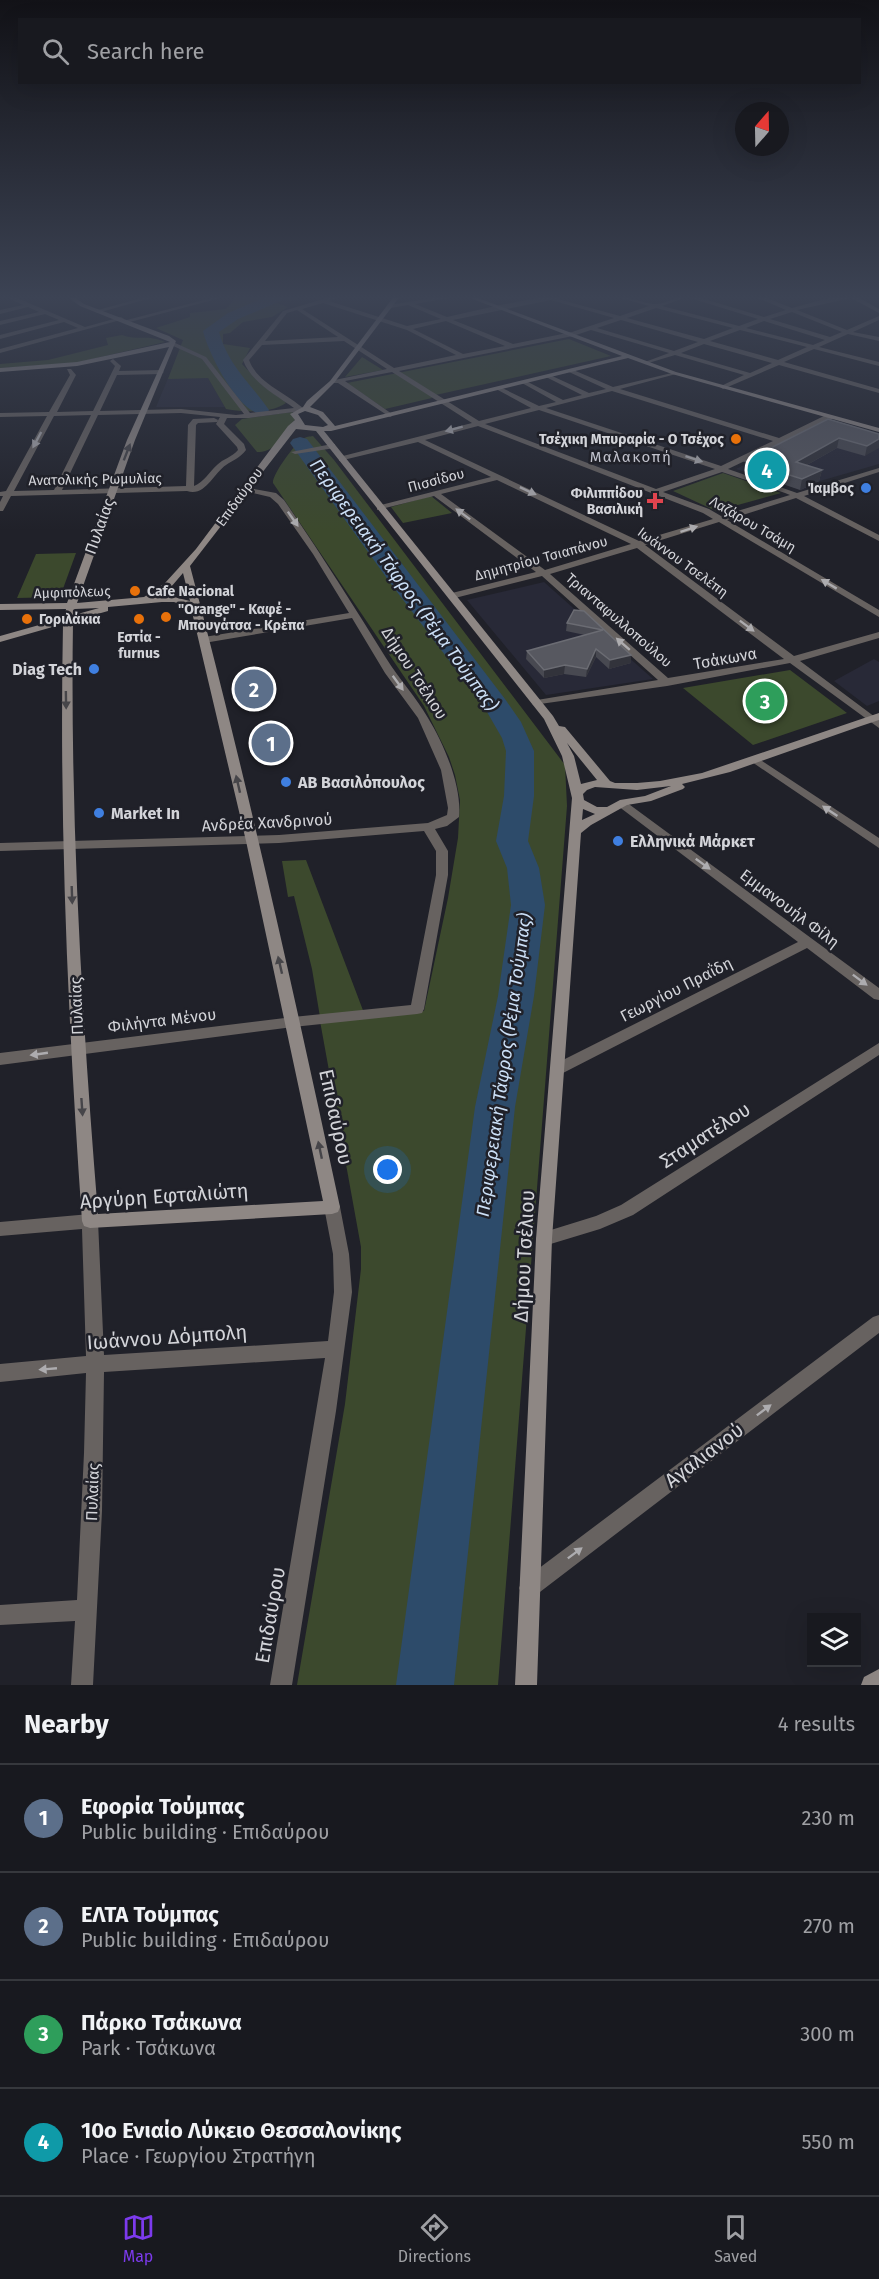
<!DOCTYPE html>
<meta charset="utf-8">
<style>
body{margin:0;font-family:"Fira Sans",sans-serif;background:#25262c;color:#f1f3f6}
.controls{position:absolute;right:18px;bottom:18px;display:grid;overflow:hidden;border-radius:0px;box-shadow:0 6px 24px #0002}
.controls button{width:54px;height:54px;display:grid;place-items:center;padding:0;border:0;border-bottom:2px solid #36383d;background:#18191f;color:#f1f3f6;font:30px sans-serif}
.compass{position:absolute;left:735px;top:102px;width:54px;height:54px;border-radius:50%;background:#18191f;box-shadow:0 6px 24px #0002;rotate:20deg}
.you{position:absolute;left:388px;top:1170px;width:21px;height:21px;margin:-15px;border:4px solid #fff;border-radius:50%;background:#1a73e8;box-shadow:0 0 0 9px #1a73e833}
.badge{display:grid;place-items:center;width:39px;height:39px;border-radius:50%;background:#7c3aed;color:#fff;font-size:20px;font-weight:700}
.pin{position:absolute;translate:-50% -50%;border:3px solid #fff;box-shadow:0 2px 6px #0006}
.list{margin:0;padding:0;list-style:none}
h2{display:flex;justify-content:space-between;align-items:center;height:78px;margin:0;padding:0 24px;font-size:26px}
h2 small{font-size:20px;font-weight:400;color:#9fa0a4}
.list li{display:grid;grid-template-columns:39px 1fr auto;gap:18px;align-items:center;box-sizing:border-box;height:108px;padding:0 24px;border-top:2px solid #36383d}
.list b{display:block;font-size:22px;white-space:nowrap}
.list p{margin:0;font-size:20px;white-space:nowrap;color:#9fa0a4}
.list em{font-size:20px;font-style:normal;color:#9fa0a4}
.icon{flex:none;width:33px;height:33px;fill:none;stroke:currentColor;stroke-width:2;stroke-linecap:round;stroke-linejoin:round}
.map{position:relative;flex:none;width:879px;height:1685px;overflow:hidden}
.search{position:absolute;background:#18191f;box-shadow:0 6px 24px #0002;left:18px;right:18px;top:18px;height:66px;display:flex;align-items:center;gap:15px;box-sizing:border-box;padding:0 21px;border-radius:0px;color:#9fa0a4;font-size:22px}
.sheet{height:510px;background:#18191f}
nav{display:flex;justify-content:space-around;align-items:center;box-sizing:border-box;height:84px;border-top:2px solid #36383d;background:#18191f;font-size:16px;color:#9fa0a4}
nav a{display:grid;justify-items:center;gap:3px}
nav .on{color:#7c3aed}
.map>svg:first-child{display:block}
.built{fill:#282937}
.green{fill:#3c492d}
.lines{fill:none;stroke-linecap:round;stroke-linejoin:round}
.river{fill:#2d4b6a;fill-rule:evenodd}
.street{fill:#676260;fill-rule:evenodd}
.secondary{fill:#8e8784;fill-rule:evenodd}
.wall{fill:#484951}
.shaded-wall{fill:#32333b}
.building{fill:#575860;stroke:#6b6c73;stroke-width:1.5}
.oneway{fill:#adacaf}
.oneway2{fill:#464549}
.food-dot{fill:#e8710a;stroke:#202129;stroke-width:2}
.shop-dot{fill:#3f7fe0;stroke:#202129;stroke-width:2}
.health-dot{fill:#e0444e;stroke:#202129;stroke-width:2}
.labels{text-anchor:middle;stroke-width:5;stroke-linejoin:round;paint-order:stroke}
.far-poi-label{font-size:14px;font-weight:bold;fill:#d3d4d9;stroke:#202129;text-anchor:end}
.far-street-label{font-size:14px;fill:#d3d4d9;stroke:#202129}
.far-neighbourhood-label{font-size:15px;letter-spacing:1.5px;fill:#c1c2cc;stroke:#202129}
.street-label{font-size:16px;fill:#d3d4d9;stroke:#202129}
.poi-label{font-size:16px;font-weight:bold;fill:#d3d4d9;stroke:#202129;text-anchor:start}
.water-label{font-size:18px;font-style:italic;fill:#cbdff6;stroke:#202129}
.near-street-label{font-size:20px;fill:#d3d4d9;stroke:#202129}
</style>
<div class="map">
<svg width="879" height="1685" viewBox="0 0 879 1685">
<rect width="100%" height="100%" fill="#202129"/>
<path class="built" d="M182 345 208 378 225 407H156Z
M825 425 879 441V464L820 481 802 490 736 469Z
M544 582 653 679 546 695 467 600Z
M874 659 879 662V701L867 706 834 681Z"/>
<path class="green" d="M239 295H333L318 299 309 296 290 301 283 299 274 302 288 307 272 317 243 322 230 333 223 334V344L250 348 242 364 262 385 284 401 286 403C270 414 244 412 226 409L208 378 168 379 183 340 156 328 190 317V313L226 309 234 300 231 296Z
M122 335C137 341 148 334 165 342L75 363 0 368V364L48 360 108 345 106 338Z
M569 339 611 356 431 396 432 398 385 409 347 383Z
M362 357 383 370 345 377Z
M292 412 297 417C287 430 275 454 257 452L235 425 242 419Z
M313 436 334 460 565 765 567 806 498 1685H297L345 1404 361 1269V1247L320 1021 424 1011 448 898 458 838 460 800 455 775 449 757 424 706 273 483C272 475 295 443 303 439 307 436 309 437 313 436Z
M723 473 781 493 716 511 673 491Z
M431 496 452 513 403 523 391 507Z
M76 553 60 597 17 598 36 554Z
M790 670 847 713 753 745 683 688Z
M306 860 364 1013 320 1017 312 969 294 896 288 897 282 861Z"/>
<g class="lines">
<path class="river" d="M270 295H290L288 298 238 319 219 332C229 367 250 382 269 410L267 414C241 420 208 353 203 331L228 313Z
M300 437 307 439 505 699 521 722 534 751V796L528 841 539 868 545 905 534 996 515 1107 454 1685H396L475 1107 498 996 511 905 507 868 496 841 504 796 506 751 502 738 483 705 391 584 290 443 293 439Z"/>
<path class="street" d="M6 295H10L85 327 121 317 124 319 0 353V349L78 328 64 322 0 339V335L59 320 45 314 0 325V321L39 312 28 307 0 314V310L23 305 6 297Z
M153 295H162L97 313 94 311Z
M223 295H232L126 323 123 321Z
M337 295H346L329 301 407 326 441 319 408 305 390 308 388 305 453 295H467L415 304 447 317 500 305 550 296 572 295 558 299 620 316 649 306 610 295C625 295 639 302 653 304 665 305 678 295 691 295L764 317 786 310 751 295H759L792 308 825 299 854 295 879 309V313L851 298 797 310 847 330 879 316V320L853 332 879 337V341L848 334 819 347 879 362V366L814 349 784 362 879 389V393L779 365 723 389 720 387 721 386 744 375 675 355 645 364V362L669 353 591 330 573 336 399 371 479 421 531 408 496 389V387H500L539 406 556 402 522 383V381H526L563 400 582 395 546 377V375H550L589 393 606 389 569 372V370L571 369 613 387 676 372V374L620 389 779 438 826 415H832V419L728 469 797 493 879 468V472L804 496 879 535V541L796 498 727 520 879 610V617L719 522 645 545 794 656 879 632V638L800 661 879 720V728L790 663 667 686 533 705 532 703 537 700 658 680 542 576 451 599 448 598V594L536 572 434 496 377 510V506L491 477 418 442 339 461V457L472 423 392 372 345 381 392 414V416L390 417 338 383H330V381L387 369 344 341 262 345 249 360C258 384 287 393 304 409L301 411 249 418H227L224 424 244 444 246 450C240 458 233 460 226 465 213 474 205 497 187 491L11 496 3 511H0V502L3 496H0V492L6 491 47 416 0 417V413L49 412 70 375 67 369H71L76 375 57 412 93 411 115 366 110 361 113 359 121 366 119 371 161 370 164 372 161 374 117 375 100 411 181 409 236 415 244 414 202 359 171 345 170 344 173 342 206 357 250 413 294 408C276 395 251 382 243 360L283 311ZM687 297 758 319 739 326 662 306ZM551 300 614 318 572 332 513 344 453 320ZM323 303 407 330 456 355 394 368 302 309ZM656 308 733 328 704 339 627 318ZM297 310 338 337 265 341 287 313ZM792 312 842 332 830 337 770 319ZM621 320 698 342 674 351 597 328ZM446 321 505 346 463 354 413 329ZM764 321 825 340 813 345 746 328ZM740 330 807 347 778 360 710 341ZM704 344 772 363 750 373 681 353ZM612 391 773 441 721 466 546 408ZM539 410 715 469 656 489 485 424ZM181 413 220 417 216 424 237 447 238 450C232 457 223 459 217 465 209 472 204 482 194 486L196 425 198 423 217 422 218 420 214 418 193 419 188 425 186 486 62 490 98 415ZM91 415 54 490 14 491 54 416ZM478 426 703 513 713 519 639 541 425 440ZM722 472 785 493 790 495 721 516 709 509 663 492ZM497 480 631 544 545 570 441 494ZM637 548 784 659 668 678 550 574Z
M332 444H335V448L295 454 291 452Z
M244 487 276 493 284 500C320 552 353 605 386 658 399 679 416 697 428 718 444 744 462 786 459 817L447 826 435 829 448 851V875L424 1009 422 1013 417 1014 293 1027 0 1065V1053L293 1017 411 1005 436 875V851L424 831 279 843 0 851V843L279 835 428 823 447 815 448 808 441 770 418 718 385 673 352 618 204 643 199 640 204 637 349 613 313 554 278 504 270 497 244 491Z
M756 757 879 838V848L752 762 750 760Z
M622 800 626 802 879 988V1000L874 999 807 948 563 1073 558 1075 553 1073 551 1069 553 1065 798 942 618 806 616 804Z
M879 1043V1055L633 1215 600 1229 544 1246 538 1244 536 1239 538 1234 596 1216 621 1205Z
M332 1200 338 1202 340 1207 349 1254 352 1292 336 1411 292 1685H270L325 1358 104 1372 102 1511 93 1685H71L75 1621 0 1625V1605L77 1600 84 1453 86 1373 0 1382V1364L86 1356 82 1229 0 1236V1222L90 1214 96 1216 98 1221 104 1355 328 1341 334 1292 333 1254 324 1207 326 1202Z
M879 1315V1333L536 1595 529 1598 522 1595 519 1588 522 1581 873 1317Z"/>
<path class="secondary" d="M65 295H72L84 304 169 336 176 341 135 440 77 603 144 597 165 583 196 549 288 426 295 420 290 414 292 413 303 407 307 401 330 381 395 295H401L334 383 310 407 323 412 335 426 622 356 462 295H470L676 372 879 428V432L672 374 628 358 331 431H324L553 716 559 726 565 727 610 781 615 783H637L660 781 702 773 879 713V720L861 726 730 772 682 784 685 787 683 789 651 801 627 805 591 825 581 833 552 1239 537 1685H515L536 1239 572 798 562 756 544 719 316 431 296 429 190 566C246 777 294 993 340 1207L338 1212 332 1214 90 1228 84 1226 82 1221C68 1022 59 823 63 624L0 642V636L64 618 66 609 0 610V604L67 603 127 440 169 347 77 366 0 372V368L77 362 170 342 80 306ZM305 411 318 415 328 425 323 427 305 425 298 414ZM183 573 190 601 174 597 158 596 171 587ZM162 602H174L191 608 246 841 323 1201 98 1214C82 1016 70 819 73 621L108 611V607ZM99 608 74 615 75 609ZM567 743 597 780 581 784 574 756ZM671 786 645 796 620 800 607 807H597L584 800 583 794 587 790 595 787 637 790ZM583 809 595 814 582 820Z
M879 1669V1685H861L864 1677Z"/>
</g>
<path class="wall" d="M828 419 879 434 865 456 837 448 807 465 822 470 819 481 800 490 744 471 745 461Z
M584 611 631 655V663L609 669 596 657 586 677 564 674 544 678 526 659 527 651 585 635 566 631 567 623Z"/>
<path class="shaded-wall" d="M839 438 837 448 794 472 796 462Z
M879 439V448L865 456 867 446Z
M822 470 819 481 800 490 802 479Z
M596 649V657L586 677 587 669Z
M631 655V663L609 669 610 660Z
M565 665 564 674 544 678V670Z"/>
<path class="building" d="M828 419 879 434V439L867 446 839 438 796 462 822 470 802 479 745 461Z
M574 610 584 611 631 655 610 660 596 649 587 669 565 665 544 670 527 651 603 630 567 623Z"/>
<defs><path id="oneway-solid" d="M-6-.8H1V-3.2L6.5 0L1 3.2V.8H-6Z" transform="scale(1.5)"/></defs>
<g class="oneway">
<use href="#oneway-solid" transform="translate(454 429) rotate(165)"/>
<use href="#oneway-solid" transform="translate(37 440) rotate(118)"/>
<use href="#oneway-solid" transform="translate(694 459) rotate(18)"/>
<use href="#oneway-solid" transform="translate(528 491) rotate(25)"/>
<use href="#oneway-solid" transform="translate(463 514) rotate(-143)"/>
<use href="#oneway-solid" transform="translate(293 519) rotate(55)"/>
<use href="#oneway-solid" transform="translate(689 529) rotate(-18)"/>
<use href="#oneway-solid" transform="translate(829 584) rotate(-149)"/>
<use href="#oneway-solid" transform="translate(747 626) rotate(37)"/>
<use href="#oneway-solid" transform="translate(623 644) rotate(-139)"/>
<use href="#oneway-solid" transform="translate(398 683) rotate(54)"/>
<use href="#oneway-solid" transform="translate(830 811) rotate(-146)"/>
<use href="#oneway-solid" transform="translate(703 864) rotate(36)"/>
<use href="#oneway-solid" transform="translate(860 980) rotate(37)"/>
<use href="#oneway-solid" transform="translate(39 1054) rotate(172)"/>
<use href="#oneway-solid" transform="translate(48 1369) rotate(175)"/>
<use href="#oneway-solid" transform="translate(764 1410) rotate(-37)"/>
<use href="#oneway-solid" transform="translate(575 1553) rotate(-37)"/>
</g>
<g class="oneway2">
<use href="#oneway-solid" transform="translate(127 452) rotate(-69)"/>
<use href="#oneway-solid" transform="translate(66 700) rotate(89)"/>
<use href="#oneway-solid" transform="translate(238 784) rotate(-103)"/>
<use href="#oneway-solid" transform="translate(72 895) rotate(88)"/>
<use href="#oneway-solid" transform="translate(280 965) rotate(-103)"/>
<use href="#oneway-solid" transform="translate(82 1107) rotate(86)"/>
<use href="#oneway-solid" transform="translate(320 1150) rotate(-102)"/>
</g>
<linearGradient id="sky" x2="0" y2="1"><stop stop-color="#121217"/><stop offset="0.56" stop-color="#3c4354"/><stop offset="1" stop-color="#3c4354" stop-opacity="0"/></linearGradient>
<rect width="879" height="531" fill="url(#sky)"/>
<g class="food-dot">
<circle cx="736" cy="439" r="6"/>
<circle cx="135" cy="591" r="6"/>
<circle cx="166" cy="617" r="6"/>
<circle cx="27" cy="619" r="6"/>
<circle cx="139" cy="619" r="6"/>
</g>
<g class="shop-dot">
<circle cx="866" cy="488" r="6"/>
<circle cx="94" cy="669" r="6"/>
<circle cx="286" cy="782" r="6"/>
<circle cx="99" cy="813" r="6"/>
<circle cx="618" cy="841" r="6"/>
</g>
<path class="health-dot" d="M652 492h6v6h6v6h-6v6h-6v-6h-6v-6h6z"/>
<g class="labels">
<g class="far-poi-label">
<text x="724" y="444">Τσέχικη Μπυραρία - Ο Τσέχος</text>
<text x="854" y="493">Ίαμβος</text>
<text x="643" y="498">Φιλιππίδου<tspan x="643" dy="16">Βασιλική</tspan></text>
<text x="147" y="596" text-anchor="start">Cafe Nacional</text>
<text x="178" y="614" text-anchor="start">"Orange" - Καφέ -<tspan x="178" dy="16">Μπουγάτσα - Κρέπα</tspan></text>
<text x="39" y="624" text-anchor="start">Γοριλάκια</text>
<text x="139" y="642" text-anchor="middle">Εστία -<tspan x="139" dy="16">furnus</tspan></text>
</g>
<g class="far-street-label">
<text transform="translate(95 479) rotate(-1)" y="5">Ανατολικής Ρωμυλίας</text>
<text transform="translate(436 480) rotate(-15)" y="5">Πισσίδου</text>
<text transform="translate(239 497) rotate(-54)" y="5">Επιδαύρου</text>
<text transform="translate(753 524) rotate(30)" y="5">Λαζάρου Τσάμη</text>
<text transform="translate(541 558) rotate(-15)" y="5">Δημητρίου Τσιαπάνου</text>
<text transform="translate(683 562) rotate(36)" y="5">Ιωάννου Τσελέπη</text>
<text transform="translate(72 592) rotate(-2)" y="5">Αμφιπόλεως</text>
<text transform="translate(619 620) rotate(41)" y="5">Τριανταφυλλοπούλου</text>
</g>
<g class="far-neighbourhood-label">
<text x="631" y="462">Μαλακοπή</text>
</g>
<g class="street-label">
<text transform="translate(99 526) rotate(-70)" y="6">Πυλαίας</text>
<text transform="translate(725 658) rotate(-10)" y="6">Τσάκωνα</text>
<text transform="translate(415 673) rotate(57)" y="6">Δήμου Τσέλιου</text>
<text transform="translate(267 822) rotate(-3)" y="6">Ανδρέα Χανδρινού</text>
<text transform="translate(790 908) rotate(37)" y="6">Εμμανουήλ Φίλη</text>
<text transform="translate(676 989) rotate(-27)" y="6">Γεωργίου Πραΐδη</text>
<text transform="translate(76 1006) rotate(-92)" y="6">Πυλαίας</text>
<text transform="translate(162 1020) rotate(-7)" y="6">Φιλήντα Μένου</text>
<text transform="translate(92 1492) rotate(-88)" y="6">Πυλαίας</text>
</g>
<g class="poi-label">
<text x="82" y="675" text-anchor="end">Diag Tech</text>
<text x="298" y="788">ΑΒ Βασιλόπουλος</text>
<text x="111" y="819">Market In</text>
<text x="630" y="847">Ελληνικά Μάρκετ</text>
</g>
<g class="water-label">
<text transform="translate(404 585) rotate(54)" y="6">Περιφερειακή Τάφρος (Ρέμα Τούμπας)</text>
<text transform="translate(504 1065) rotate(-82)" y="6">Περιφερειακή Τάφρος (Ρέμα Τούμπας)</text>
</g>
<g class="near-street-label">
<text transform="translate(336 1117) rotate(78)" y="7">Επιδαύρου</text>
<text transform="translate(705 1135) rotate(-33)" y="7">Σταματέλου</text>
<text transform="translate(164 1196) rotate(-4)" y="7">Αργύρη Εφταλιώτη</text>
<text transform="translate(524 1256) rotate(-87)" y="7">Δήμου Τσέλιου</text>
<text transform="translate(167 1337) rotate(-4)" y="7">Ιωάννου Δόμπολη</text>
<text transform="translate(704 1455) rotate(-37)" y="7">Αγαλιανού</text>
<text transform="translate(270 1615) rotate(-80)" y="7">Επιδαύρου</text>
</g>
</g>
</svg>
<div class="controls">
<button><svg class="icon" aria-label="layers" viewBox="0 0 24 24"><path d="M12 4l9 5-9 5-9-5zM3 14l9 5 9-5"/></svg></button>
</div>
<svg class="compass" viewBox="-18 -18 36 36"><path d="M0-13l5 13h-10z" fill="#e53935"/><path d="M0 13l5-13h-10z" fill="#9fa0a4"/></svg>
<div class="you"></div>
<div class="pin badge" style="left:271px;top:743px;background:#5c6f8a">1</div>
<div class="pin badge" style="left:254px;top:689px;background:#5c6f8a">2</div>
<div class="pin badge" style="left:765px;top:701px;background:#2e9e5b">3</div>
<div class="pin badge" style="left:767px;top:470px;background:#0f9aa8">4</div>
<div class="search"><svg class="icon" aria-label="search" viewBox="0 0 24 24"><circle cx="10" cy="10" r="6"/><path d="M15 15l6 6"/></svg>Search here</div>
</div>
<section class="sheet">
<h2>Nearby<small>4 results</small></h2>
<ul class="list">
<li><span class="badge" style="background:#5c6f8a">1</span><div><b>Εφορία Τούμπας</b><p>Public building · Επιδαύρου</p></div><em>230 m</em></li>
<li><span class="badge" style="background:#5c6f8a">2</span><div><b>ΕΛΤΑ Τούμπας</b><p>Public building · Επιδαύρου</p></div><em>270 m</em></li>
<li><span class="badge" style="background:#2e9e5b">3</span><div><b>Πάρκο Τσάκωνα</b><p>Park · Τσάκωνα</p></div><em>300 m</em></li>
<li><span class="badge" style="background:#0f9aa8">4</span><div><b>10ο Ενιαίο Λύκειο Θεσσαλονίκης</b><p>Place · Γεωργίου Στρατήγη</p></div><em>550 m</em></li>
</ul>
</section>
<nav>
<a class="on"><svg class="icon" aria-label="map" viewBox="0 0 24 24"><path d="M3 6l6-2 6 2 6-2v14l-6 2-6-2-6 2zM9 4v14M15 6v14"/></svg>Map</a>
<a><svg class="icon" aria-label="directions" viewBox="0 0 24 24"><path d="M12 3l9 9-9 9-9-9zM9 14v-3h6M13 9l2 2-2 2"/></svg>Directions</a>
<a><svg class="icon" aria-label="saved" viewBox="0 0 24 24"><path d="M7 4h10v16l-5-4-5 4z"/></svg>Saved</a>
</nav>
